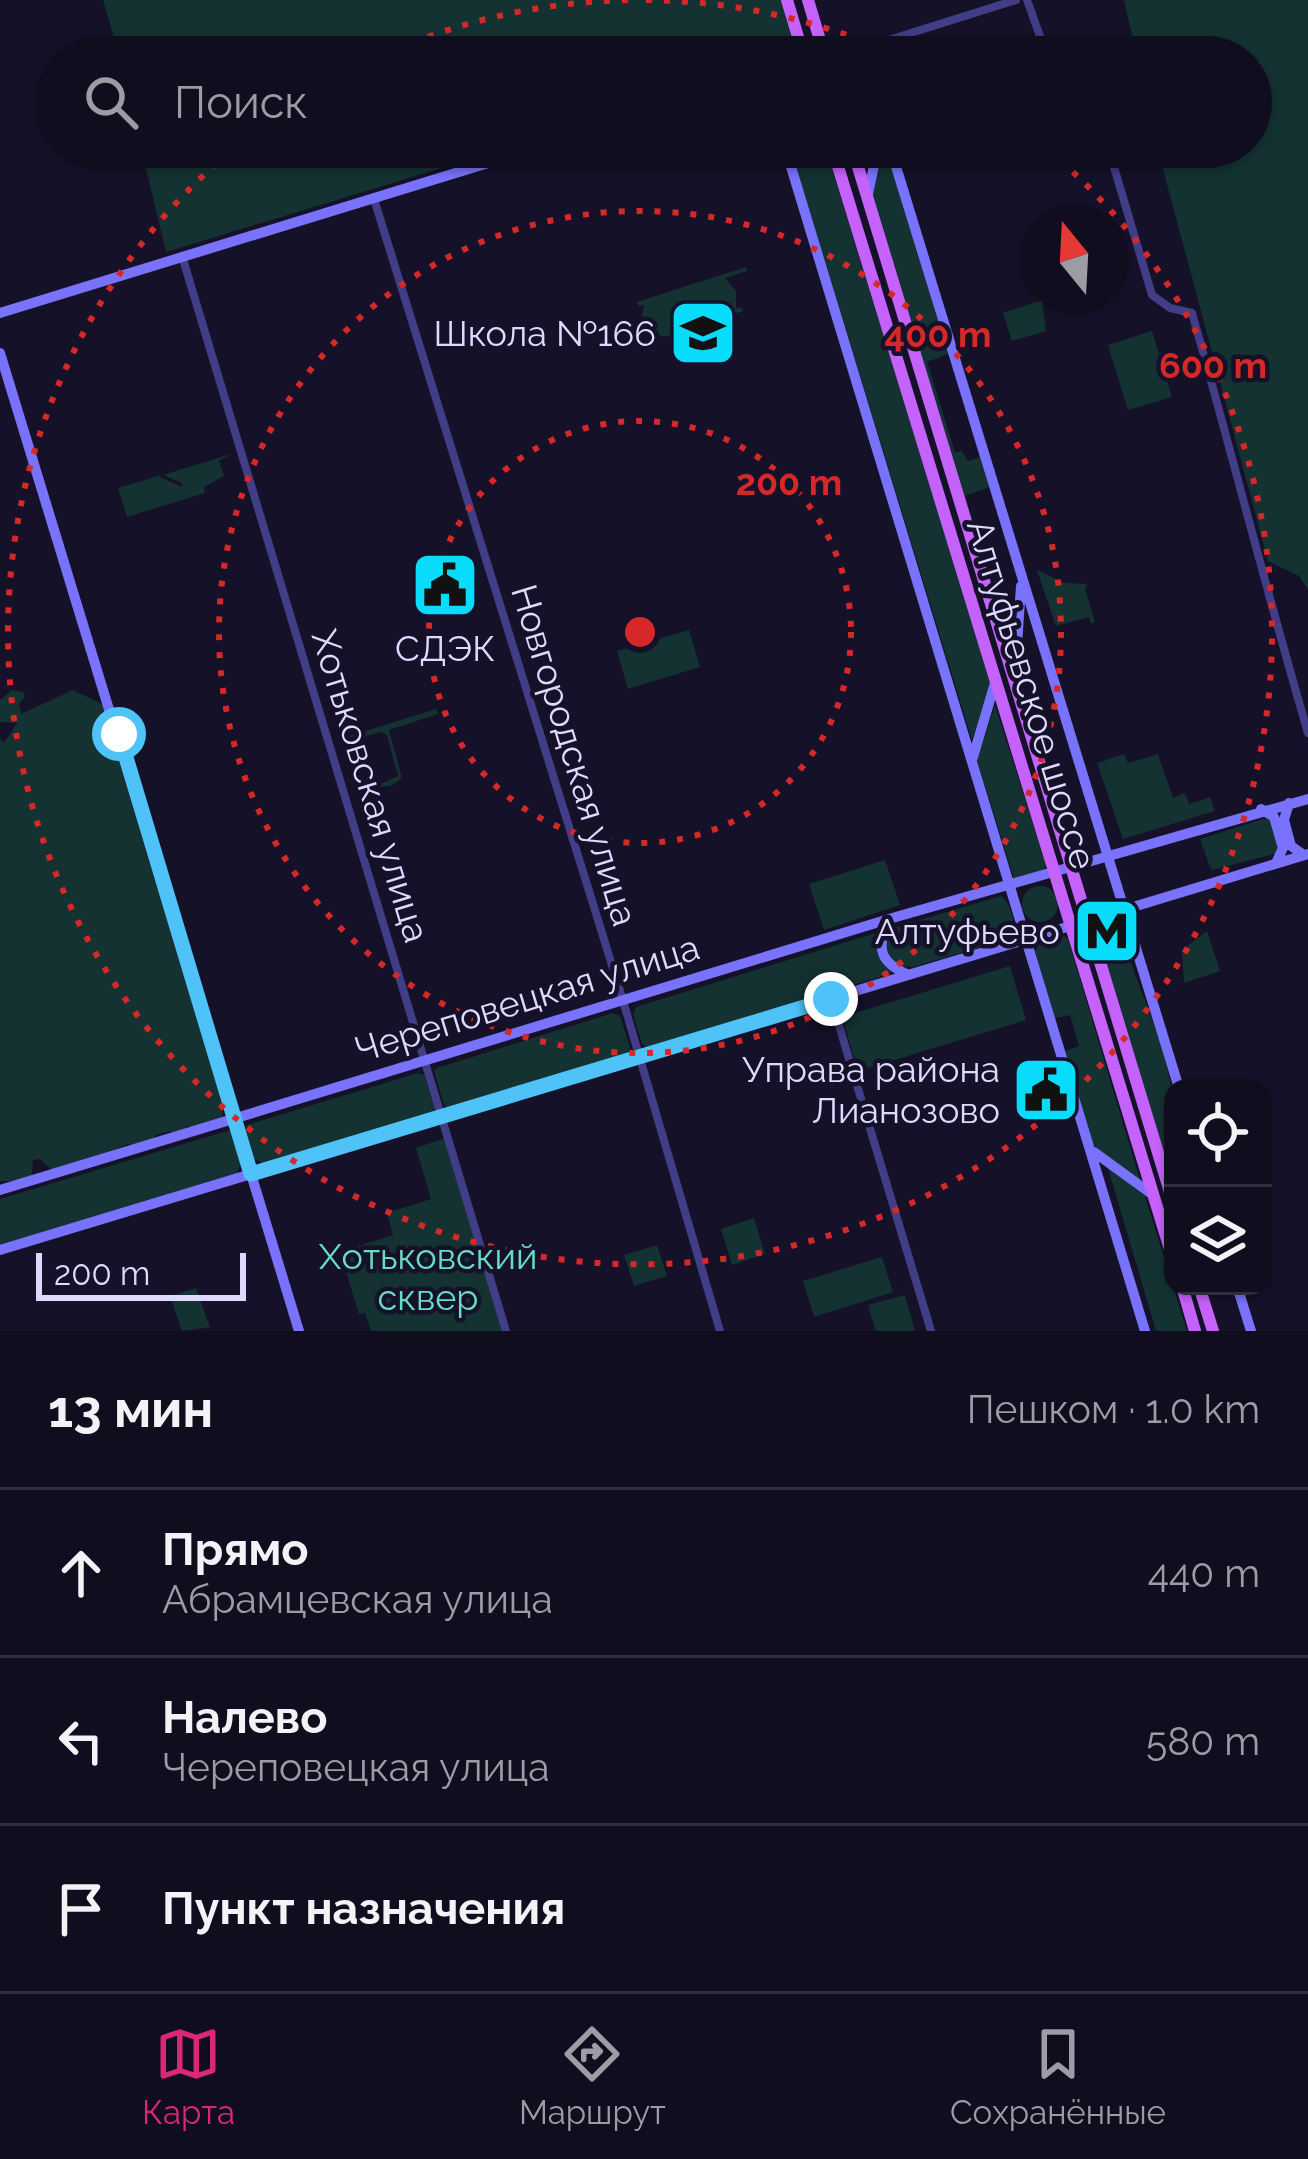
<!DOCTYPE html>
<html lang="ru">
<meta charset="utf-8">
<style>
body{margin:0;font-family:Raleway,sans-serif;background:#1e1b2b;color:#f1f3f6}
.controls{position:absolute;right:36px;bottom:36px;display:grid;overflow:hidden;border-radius:24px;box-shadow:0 3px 9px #0004}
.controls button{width:108px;height:108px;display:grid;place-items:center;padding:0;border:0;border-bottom:3px solid #302d3c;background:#100d1e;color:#f1f3f6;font:60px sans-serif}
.compass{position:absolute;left:1020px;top:204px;width:108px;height:108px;border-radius:50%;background:#100d1e;box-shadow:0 3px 9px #0004;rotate:342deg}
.scale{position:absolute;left:36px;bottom:30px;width:210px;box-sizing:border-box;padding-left:12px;border:6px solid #ded9fe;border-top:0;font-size:33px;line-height:42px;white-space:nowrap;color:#ded9fe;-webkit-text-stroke:9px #151128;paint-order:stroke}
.stop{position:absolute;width:36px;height:36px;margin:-27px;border:9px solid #4fc3f7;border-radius:50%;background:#fff}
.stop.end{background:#4fc3f7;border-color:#fff;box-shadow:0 3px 12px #0008}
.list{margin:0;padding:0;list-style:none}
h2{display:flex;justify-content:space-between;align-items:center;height:156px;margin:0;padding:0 48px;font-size:51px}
h2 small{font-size:39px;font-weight:400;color:#9c9ca4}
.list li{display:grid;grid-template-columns:78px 1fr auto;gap:36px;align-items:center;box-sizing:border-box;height:168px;padding:0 48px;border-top:3px solid #302d3c}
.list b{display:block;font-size:45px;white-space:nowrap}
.list p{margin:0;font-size:39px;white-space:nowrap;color:#9c9ca4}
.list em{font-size:39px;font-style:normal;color:#9c9ca4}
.icon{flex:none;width:66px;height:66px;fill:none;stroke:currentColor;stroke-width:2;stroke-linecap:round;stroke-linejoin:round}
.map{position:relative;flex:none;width:1308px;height:1331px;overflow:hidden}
.search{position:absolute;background:#100d1e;box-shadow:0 3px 9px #0004;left:36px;right:36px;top:36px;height:132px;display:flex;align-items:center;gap:30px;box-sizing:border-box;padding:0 42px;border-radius:66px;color:#9c9ca4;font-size:45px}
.sheet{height:660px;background:#100d1e}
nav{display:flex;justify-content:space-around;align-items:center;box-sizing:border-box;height:168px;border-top:3px solid #302d3c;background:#100d1e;font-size:33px;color:#9c9ca4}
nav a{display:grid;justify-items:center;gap:6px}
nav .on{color:#db2777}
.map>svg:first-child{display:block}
.green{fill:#143232;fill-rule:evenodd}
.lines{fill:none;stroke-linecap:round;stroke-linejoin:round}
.street{stroke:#413d86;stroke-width:8}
.secondary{stroke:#7972fc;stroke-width:10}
.primary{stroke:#c662fc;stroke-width:12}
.route{stroke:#4fc3f7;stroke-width:15}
.ring{fill:none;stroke:#d62828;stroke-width:6;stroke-dasharray:6 12}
.labels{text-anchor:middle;stroke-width:9;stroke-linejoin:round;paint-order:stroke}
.poi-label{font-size:36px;fill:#ded9fe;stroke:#151128;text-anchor:end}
.street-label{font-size:36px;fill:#ded9fe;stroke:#151128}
.park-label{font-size:36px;fill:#65dec3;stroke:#151128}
.centre{fill:#d62828;stroke:#151128;stroke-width:6}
.ring-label{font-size:36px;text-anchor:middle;font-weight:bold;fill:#d62828;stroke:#151128;stroke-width:9;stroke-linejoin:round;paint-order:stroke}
</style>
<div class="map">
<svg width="1308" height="1331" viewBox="0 0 1308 1331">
<rect width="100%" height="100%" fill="#151128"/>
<path class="green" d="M103 0H781L796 54 795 57H120Z
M1124 0H1308V590L1299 576 1268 561 1157 147H1251V57H1137Z
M141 147H511L166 252Z
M790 147H825L990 679 989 692 972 740Z
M885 147 948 354 927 362 955 452 962 451 968 461 980 457 989 487 965 496 1001 614 1014 609 1017 579 1011 652 872 195Z
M746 267 747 271 725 278 736 291V308L741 307 743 311 664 337 646 329 642 316 644 305 639 306 637 302Z
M1042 300 1046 331 1012 341 1003 313Z
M1152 331 1172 397 1128 410 1108 345Z
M234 453 219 461 224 476 204 487 205 493 127 517 118 488 158 476 182 487V483L163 475Z
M1037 570 1065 583 1087 584 1085 589 1095 622 1091 624 1089 617 1056 626Z
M689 630 700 667 628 689 617 651Z
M12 690 24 692 25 697 19 703 21 714 73 690 102 704 154 878C168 906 172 936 181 967 196 1018 216 1062 223 1115L221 1121 196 1128 187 1126 181 1133 173 1135 170 1131 156 1135 152 1141 138 1146 128 1144 55 1173 40 1159 33 1160 31 1181H0V739L4 743 17 723 0 722V700Z
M995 705 1046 865 1044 871 1014 879 977 760Z
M436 709 438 714 389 730 402 778 393 785 374 788 358 739 344 742 343 738ZM381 732 387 735 398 776 378 785 362 743 366 736Z
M1124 754 1128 763 1158 754 1173 798 1185 793 1189 804 1210 797 1215 811 1123 839 1097 763Z
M1263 819H1270L1280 843 1278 853 1211 870 1200 839Z
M885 860 900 905 824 930 809 884Z
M1022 904a18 18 0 1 1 36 0a18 18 0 1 1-36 0Z
M1001 896C1010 902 1017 926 1014 937L913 967 898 966 884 950 887 935 893 928Z
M1114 919 1123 923 1128 940 1124 942C1145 1011 1191 1087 1167 1164L1096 931 1105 920Z
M1207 931 1220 971 1184 983 1182 950Z
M879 932 877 955 892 973 648 1048 642 1044 633 1014 636 1007Z
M1063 935 1068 939 1140 1180 1093 1145 1065 1051 1079 1046 1070 1015 1055 1018 1035 951 1041 939Z
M1010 966 1026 1020 858 1071 842 1017Z
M613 1013 620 1016 630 1047 627 1053 448 1108 444 1105 434 1071 437 1068Z
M418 1073 424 1075 435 1108 432 1114 264 1164 253 1158 244 1132 247 1125Z
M230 1130 241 1162 237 1173 0 1245V1199Z
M445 1138 503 1331H371L365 1313 359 1314 340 1252 393 1235 387 1213 431 1199 416 1148Z
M1108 1168 1145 1196 1187 1331H1156Z
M754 1218 765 1254 732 1265 721 1229Z
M657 1245 667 1276 634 1286 624 1255Z
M882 1257 893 1292 814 1317 803 1281Z
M196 1288 210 1327 182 1331 170 1296Z
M905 1295 915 1331H876L868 1305Z"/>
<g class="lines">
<path class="street" d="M1027 0 1045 50 1055 53 1075 46 1079 57
M860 49 1016 0
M1108 147 1152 295 1170 308 1192 313C1232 453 1267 594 1308 733
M374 199 621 994 720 1331
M182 256 506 1331
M831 999 931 1331"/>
<path class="secondary" d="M836 57 860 49 863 57
M785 147 1145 1331
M890 147 1179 1088
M868 194 878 147
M0 313 540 147
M0 353 299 1331
M1015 675 1021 586
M973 757 995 683
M1289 803 1284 820 1291 846 1304 855
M1261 809 1274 817 1283 848 1276 863
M889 919C875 948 880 963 909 975
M1094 1152 1153 1195
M1167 1182 1173 1160
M0 1190 889 919 1308 799
M0 1250 1308 854
M1237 1286 1251 1331"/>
<path class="primary" d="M787 0 804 57
M808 0 825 57
M832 147 1173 1259
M852 147 1173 1202
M1182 1286 1195 1331
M1199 1286 1213 1331"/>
</g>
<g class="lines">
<path class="route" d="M119 734 251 1174 831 999"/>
</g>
<g class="ring">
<circle cx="640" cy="632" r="211"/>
<circle cx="640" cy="632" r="421"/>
<path d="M378 57A632 632 0 0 1 634 0M646 0A632 632 0 0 1 902 57M1046 148A632 632 0 1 1 234 148"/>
</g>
<defs>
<g id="school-square" transform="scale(3.45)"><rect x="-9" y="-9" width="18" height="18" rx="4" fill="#09dcfa" stroke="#151128"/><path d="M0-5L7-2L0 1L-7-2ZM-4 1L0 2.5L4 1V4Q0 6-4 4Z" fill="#111"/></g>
<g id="civic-square" transform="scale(3.45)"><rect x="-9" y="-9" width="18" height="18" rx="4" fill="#09dcfa" stroke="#151128"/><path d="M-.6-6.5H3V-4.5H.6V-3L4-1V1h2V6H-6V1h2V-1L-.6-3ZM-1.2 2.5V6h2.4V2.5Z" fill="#111"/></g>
<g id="metro-square" transform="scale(3.45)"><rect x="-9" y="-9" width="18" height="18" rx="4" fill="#09dcfa" stroke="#151128"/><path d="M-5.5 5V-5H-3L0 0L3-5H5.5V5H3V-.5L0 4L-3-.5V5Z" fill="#111"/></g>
</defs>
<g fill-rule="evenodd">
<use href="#school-square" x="703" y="333"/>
<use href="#civic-square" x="445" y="585"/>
<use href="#metro-square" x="1107" y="931"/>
<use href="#civic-square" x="1046" y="1090"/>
</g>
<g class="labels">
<g class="poi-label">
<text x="656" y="346">Школа №166</text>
<text x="445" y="661" text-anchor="middle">СДЭК</text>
<text x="1060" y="944">Алтуфьево</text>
<text x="1000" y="1082">Управа района<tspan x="1000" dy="41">Лианозово</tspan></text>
</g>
<g class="street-label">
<text transform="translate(1032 694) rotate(73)" y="13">Алтуфьевское шоссе</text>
<text transform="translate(575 755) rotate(73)" y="13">Новгородская улица</text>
<text transform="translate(371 786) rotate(73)" y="13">Хотьковская улица</text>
<text transform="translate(527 998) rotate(-17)" y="13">Череповецкая улица</text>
</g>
<g class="park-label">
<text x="428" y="1269">Хотьковский<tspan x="428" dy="41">сквер</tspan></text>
</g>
</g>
<circle cx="640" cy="632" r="18" class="centre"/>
<g class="ring-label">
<text x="938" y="347">400 m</text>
<text x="1213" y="378">600 m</text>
<text x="789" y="495">200 m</text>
</g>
</svg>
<div class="controls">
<button><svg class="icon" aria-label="locate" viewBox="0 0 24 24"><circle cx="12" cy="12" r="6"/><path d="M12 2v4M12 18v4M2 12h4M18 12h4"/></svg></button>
<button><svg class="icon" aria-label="layers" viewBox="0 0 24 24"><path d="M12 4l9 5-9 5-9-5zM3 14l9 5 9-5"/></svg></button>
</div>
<svg class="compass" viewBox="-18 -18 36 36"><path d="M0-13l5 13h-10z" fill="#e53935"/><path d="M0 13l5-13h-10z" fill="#9c9ca4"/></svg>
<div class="scale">200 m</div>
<div class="stop" style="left:119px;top:734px"></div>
<div class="stop end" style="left:831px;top:999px"></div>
<div class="search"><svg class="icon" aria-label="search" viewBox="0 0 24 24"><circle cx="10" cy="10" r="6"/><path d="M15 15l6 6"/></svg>Поиск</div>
</div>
<section class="sheet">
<h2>13 мин<small>Пешком · 1.0 km</small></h2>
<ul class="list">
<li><svg class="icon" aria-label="ahead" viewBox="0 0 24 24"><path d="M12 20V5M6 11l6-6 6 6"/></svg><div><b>Прямо</b><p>Абрамцевская улица</p></div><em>440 m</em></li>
<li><svg class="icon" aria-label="left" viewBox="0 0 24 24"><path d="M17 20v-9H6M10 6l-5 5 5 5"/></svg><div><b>Налево</b><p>Череповецкая улица</p></div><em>580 m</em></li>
<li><svg class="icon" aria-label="arrive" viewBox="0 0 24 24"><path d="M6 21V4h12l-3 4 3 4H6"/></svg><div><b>Пункт назначения</b></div></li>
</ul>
</section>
<nav>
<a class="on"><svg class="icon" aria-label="map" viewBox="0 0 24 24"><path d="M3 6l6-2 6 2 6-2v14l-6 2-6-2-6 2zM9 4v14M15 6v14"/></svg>Карта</a>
<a><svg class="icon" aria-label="directions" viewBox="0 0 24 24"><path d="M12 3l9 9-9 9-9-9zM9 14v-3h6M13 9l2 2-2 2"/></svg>Маршрут</a>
<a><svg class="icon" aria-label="saved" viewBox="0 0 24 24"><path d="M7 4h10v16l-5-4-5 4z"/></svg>Сохранённые</a>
</nav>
